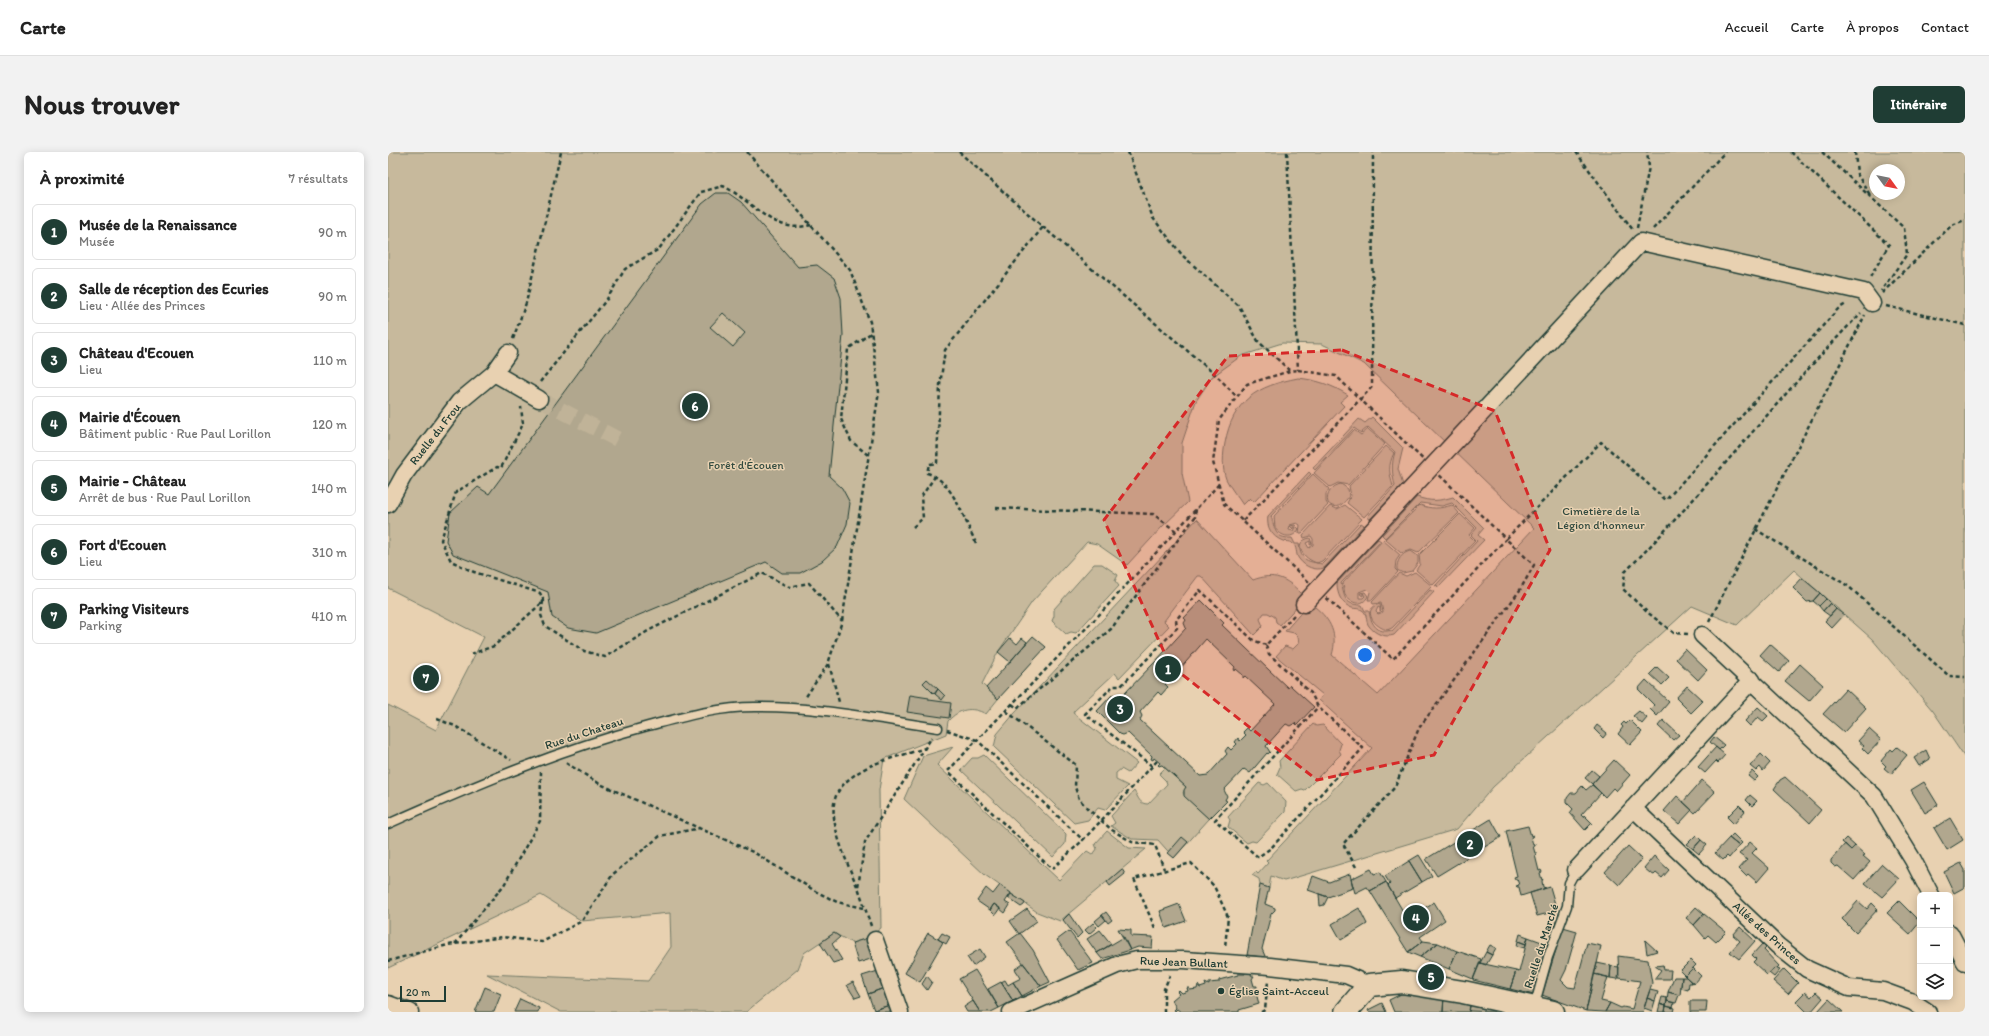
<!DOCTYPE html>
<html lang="fr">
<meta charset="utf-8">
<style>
body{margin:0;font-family:Itim,sans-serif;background:#f2f2f2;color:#222}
.controls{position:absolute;right:12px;bottom:12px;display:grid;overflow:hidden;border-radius:6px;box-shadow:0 2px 10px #0003}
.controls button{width:36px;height:36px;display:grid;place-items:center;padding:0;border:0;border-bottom:1px solid #e0e0e0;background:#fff;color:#222;font:20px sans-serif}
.compass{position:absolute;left:1481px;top:12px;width:36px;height:36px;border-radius:50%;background:#fff;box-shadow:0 2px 10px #0003;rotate:123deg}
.scale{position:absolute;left:12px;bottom:10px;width:46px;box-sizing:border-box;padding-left:4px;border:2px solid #1f3d34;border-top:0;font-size:11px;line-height:14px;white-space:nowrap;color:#1f3d34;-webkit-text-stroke:3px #e8d1b1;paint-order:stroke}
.you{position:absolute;left:977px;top:503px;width:14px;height:14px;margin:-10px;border:3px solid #fff;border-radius:50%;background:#1a73e8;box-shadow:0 0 0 6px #1a73e833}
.badge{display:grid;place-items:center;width:26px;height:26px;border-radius:50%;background:#1f3d34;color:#fff;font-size:13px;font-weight:700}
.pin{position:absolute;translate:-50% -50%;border:2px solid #fff;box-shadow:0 1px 4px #0006}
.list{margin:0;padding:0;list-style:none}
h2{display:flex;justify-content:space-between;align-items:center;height:52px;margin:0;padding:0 16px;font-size:17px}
h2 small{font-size:13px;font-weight:400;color:#767676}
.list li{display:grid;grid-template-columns:26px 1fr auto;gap:12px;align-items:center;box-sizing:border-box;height:56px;margin:0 8px 8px;padding:0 8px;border:1px solid #e0e0e0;border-radius:6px}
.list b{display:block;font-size:15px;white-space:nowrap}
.list p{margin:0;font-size:13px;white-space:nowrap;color:#767676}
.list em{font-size:13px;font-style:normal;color:#767676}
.icon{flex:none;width:22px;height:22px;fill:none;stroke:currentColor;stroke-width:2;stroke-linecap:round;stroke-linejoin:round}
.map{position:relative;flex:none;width:1577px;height:860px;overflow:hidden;border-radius:6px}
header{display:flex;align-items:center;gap:24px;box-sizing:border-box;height:56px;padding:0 20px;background:#fff;border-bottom:1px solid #e0e0e0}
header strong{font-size:19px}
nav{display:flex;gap:22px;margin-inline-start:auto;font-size:14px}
.intro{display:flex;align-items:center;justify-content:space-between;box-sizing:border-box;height:96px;padding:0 24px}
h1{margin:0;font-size:28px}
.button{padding:10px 18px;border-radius:6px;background:#1f3d34;color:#fff;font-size:14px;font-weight:700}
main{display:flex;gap:24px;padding:0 24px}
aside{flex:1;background:#fff;border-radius:6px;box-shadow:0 2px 10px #0003}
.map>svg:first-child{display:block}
.green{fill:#c7b99c;stroke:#737b68;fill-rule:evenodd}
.building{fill:#b1a78e;stroke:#1f3d34;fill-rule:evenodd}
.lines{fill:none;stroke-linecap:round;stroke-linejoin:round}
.street-tunnel{stroke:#c0b398;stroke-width:16;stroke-dasharray:16 8;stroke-linecap:butt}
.lane-casing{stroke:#1f3d34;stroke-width:11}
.street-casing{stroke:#1f3d34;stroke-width:19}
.secondary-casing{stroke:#1f3d34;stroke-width:25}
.path{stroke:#1f3d34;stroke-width:2.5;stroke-dasharray:4 3;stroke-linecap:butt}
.lane{stroke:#e8d1b1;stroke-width:8}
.street{stroke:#e8d1b1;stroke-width:16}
.secondary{stroke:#e8d1b1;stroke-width:22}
.marked{fill:#d62828;fill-opacity:0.2;stroke:#d62828;stroke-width:3;stroke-dasharray:8 5;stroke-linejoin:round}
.poi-dot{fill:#1f3d34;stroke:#e8d1b1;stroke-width:1.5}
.labels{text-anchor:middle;stroke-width:3;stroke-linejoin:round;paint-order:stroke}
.street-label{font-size:12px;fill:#1f3d34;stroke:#e8d1b1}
.park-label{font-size:12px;fill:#30493e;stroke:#e8d1b1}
.poi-label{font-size:12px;fill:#1f3d34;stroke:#e8d1b1;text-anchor:start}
</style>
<header>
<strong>Carte</strong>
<nav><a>Accueil</a><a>Carte</a><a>À propos</a><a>Contact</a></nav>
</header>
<div class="intro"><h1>Nous trouver</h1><a class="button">Itinéraire</a></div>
<main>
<aside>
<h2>À proximité<small>7 résultats</small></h2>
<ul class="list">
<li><span class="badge">1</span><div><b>Musée de la Renaissance</b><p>Musée</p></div><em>90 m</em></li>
<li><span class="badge">2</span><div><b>Salle de réception des Ecuries</b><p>Lieu · Allée des Princes</p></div><em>90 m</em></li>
<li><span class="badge">3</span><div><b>Château d'Ecouen</b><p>Lieu</p></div><em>110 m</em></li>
<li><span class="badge">4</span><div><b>Mairie d'Écouen</b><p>Bâtiment public · Rue Paul Lorillon</p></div><em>120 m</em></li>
<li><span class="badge">5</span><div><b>Mairie - Château</b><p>Arrêt de bus · Rue Paul Lorillon</p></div><em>140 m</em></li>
<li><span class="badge">6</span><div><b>Fort d'Ecouen</b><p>Lieu</p></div><em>310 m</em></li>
<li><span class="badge">7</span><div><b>Parking Visiteurs</b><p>Parking</p></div><em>410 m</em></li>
</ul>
</aside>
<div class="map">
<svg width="1577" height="860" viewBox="0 0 1577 860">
<rect width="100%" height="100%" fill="#e8d1b1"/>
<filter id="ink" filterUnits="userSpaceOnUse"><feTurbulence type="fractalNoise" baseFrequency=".025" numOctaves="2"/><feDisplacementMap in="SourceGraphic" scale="8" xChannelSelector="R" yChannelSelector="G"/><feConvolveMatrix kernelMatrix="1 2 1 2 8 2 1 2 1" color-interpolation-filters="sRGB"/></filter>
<g filter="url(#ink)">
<path class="green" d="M0 0H1577V606L1545 559 1484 487 1406 418 1349 473 1304 454 1105 635 1069 677 896 729 883 724 881 736 872 733 871 727 864 723 868 720 870 722 880 711 878 709 984 596 931 548 935 543 888 504 897 494 905 497 911 491 910 485 906 481 897 479 918 455 925 457 927 455C943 468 950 483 944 503L990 543 1146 376 976 212 934 192 894 191 853 204 824 225 808 249 794 291V321L800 350 774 375 739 413 709 392 699 390 644 450 610 500 594 532 610 547 598 562C583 554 571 557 560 569L558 582 496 607 491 638 493 776 480 786 464 791 446 781 416 801 410 817 358 860H173L99 822 260 829 283 795 282 761 194 769 153 743 0 816V553L48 578 96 485 0 436ZM1487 18H1511V42H1487Z
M910 226C929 228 944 233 960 243L952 250 956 254 866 350 862 346 855 353C850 345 842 336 838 327 834 317 835 302 837 291 845 248 869 234 910 226Z
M984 265 1015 296 1010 317 1015 333 982 367 979 365 1007 334C1004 321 1003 313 1007 300L980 275 973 281 966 276 927 318 925 316 971 267 977 271Z
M980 277 997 292 960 333 950 331 942 335 926 321 966 278 973 283Z
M998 294 1006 301C1000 313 1001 321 1005 334L976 365 959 351 963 344 961 334Z
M921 320 923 322 883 364C887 376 886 387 904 386L907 392H911C913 410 920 409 934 412L973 371 976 373 936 416C927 419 917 415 911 407 907 402 910 395 904 391 902 389 897 390 895 389 884 385 878 375 880 364Z
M925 322 941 337 938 342V350L940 353 914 381H911L912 373 909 371 902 373 901 378 905 379 907 375H905V377L902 374 907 373 911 377C905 388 893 385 887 376L886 364Z
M953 332 960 337 961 344C956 352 948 359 940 351 937 342 945 333 953 332Z
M1029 345C1043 350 1051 349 1065 345L1096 376 1090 383 1096 388 1050 436 1049 433 1047 434 1089 389 1083 383 1089 376 1064 351 1054 354 1032 351 997 386 994 383Z
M957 353 974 367 934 409 929 411C915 407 903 390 922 386L924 392 922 393V389L918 391 921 396 925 393V387L923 384 916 386 915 383 942 354 949 357Z
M1032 353C1043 357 1052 357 1064 353L1071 361 1030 401 1023 398 1013 401 997 387Z
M1072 362 1087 376 1081 383 1087 389 1045 433 1028 418 1032 412 1031 403Z
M809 367 865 428C886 420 898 426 913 441L911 445 913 450 892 473 888 470 887 465 880 461H876L872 467 875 474 866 483 813 424H810L776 469 781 474 731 526 727 521 686 559 685 561 749 611 740 621 733 617 728 621V628L740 634 717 658 710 656 700 668 686 671 606 595 609 582 626 562Z
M990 387 993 389 953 431C957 444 955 453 974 453L977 459H981C982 468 987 480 998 479 1000 479 1002 478 1004 479L1042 438 1046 440 1006 483C997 486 987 482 981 474 977 469 980 461 974 458 972 456 967 457 964 456 953 452 949 442 949 431Z
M995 388 1012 403 1008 409 1007 417 1010 420 984 448H980L982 440 979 437 971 440V446H975L977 444 975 441V444L973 443 972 441 977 440 980 444C975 455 963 452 957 443L955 431Z
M1023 399 1030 404V411L1024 419 1015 421 1009 418C1008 409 1014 400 1023 399Z
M706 412H714L730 423 727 429 731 434 688 481 683 480 678 482 664 469 666 464V457Z
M1027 420 1044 434 1004 476 999 478C984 474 974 456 992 452L993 459 992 460V456L990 455 988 460 990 462 995 460 993 451 985 452 984 450 1011 421 1018 424Z
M925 572 928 574 935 573 953 592 951 598 953 602 917 638 914 637 908 639 889 622 892 615 891 609Z
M565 595 549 613 671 728 699 699 704 702 707 700 709 697 707 692 719 679 741 696 758 697 672 769 649 760 597 723 516 647 535 604Z
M596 603 678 682 677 692 665 705 573 618 584 606H590Z
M777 616 798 635 795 641 797 644 821 667 786 706 770 688 744 687 723 674 727 671 723 664 746 639C751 646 751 652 760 652L779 632 778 629 771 622Z
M871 631 876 633 880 631 898 650 897 660 868 690 864 689 859 691 840 675 842 668 840 665Z"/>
<path class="building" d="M328 41H340L353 50 410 115 429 113 446 126 453 146 455 183 441 324 454 336 462 351 459 372 449 395 434 409 412 421H394L378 410 208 481 180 476 164 465 160 440 65 402 58 389 62 361 90 335 101 342 314 52Z
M335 161 357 181 345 195 322 175Z
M1414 426 1432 441 1425 449 1419 450 1405 436Z
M1432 441 1438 447 1431 454 1425 449Z
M1438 447 1442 451 1435 459 1431 454Z
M813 448 836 471 834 473 881 518 900 536 902 533 904 535 926 555 909 573 907 571 902 574 898 572 878 594 882 600 880 602 879 601 862 621 856 617 836 638 839 644 837 648 839 649 821 667 796 644V638L798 635 774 613 771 614 770 613 772 611 766 606 765 608 763 607 764 604 740 581 735 583 732 582 709 559 725 542 727 544 731 542 735 543 767 510 798 476 796 471 798 468 796 466ZM818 487 847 515 846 517 847 519 848 517 855 523V526L857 524 887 552 862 579 859 576 855 580 858 583 852 589 850 586 847 590 849 592 843 598 840 595 837 599 839 602 820 623 812 624 752 568 754 564 752 560 770 540 773 543 780 535 777 532 784 526 786 528 793 520 791 518Z
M1442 451 1448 457 1442 464 1435 459Z
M1448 457 1456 463 1444 476 1437 469Z
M645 484 658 495 610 547 598 536Z
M622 486 629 492 634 486 639 490 622 510 610 500Z
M1382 492 1401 509 1391 520 1372 503Z
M1297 497 1319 518 1310 528 1288 507Z
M1412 512 1435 533 1421 549 1397 529Z
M1269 515 1281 526 1274 533 1262 522Z
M539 527 550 537 546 542 535 531Z
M1258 528 1281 550 1269 564 1262 557 1266 553 1250 537Z
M1299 534 1315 549 1303 561 1288 546Z
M550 537 557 544 554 548 547 542Z
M1458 537 1478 556 1456 580 1435 562Z
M522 543 541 546V548L563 551 561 566 519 560Z
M1370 555 1380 564 1375 569 1370 565 1362 574 1357 569Z
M1251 559 1259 566 1254 572 1245 564Z
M1242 568 1254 580 1242 593 1230 582 1235 575 1233 573 1236 570 1238 572Z
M1275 568 1291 583 1285 588 1270 574Z
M1209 573 1219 581 1215 586 1206 577Z
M1481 577 1493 588 1480 602 1474 596 1476 594 1470 589Z
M1326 585 1336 593 1331 598 1322 590Z
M1328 595 1337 603 1330 611 1328 609 1317 621 1310 615Z
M1509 595 1519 603 1503 622 1496 616 1498 614 1493 609 1503 597 1505 599Z
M1538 598 1542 607 1531 614 1526 606Z
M1373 602 1382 611 1375 619 1372 615 1368 619 1362 614Z
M1226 608 1242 623 1228 639 1225 636 1217 645 1204 632Z
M1204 618 1211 624 1204 632 1197 626Z
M1364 619 1370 625 1366 629 1360 624Z
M1397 625 1433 658 1422 671 1386 637 1392 628Z
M1314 628 1327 640 1307 661 1295 650Z
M1536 630 1550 653 1537 661 1523 638Z
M1204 633 1213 641 1193 663 1195 665 1196 663 1204 671 1197 678 1182 661 1185 657 1179 651V646L1183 641H1188L1194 634 1198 638Z
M1362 643 1369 649 1364 654 1358 648Z
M1289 644 1304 658 1291 672 1276 659Z
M1351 653 1357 659 1346 672 1339 665Z
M1562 666 1575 688 1559 698 1546 676Z
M1103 667 1113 685 1049 724 1038 707Z
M1140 674 1143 684 1145 683V685H1143L1145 693 1148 692 1145 694 1147 701H1149L1147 703 1151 719 1153 718 1154 720 1152 721 1154 728 1155 727 1154 729 1155 735 1158 736 1133 744 1131 735H1129L1128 734 1131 733 1129 727H1127L1126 725 1129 724 1118 679Z
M1345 682 1354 691 1351 694 1341 686Z
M1308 683 1313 688 1305 697 1299 692Z
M794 685 800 690 786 706 780 701Z
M1341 686 1351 694 1341 706 1339 704 1335 708 1327 701Z
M1458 686 1467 694 1463 698 1454 690Z
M1313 688 1319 693 1311 702 1305 697Z
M1362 690 1369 696 1364 701 1381 716 1369 730 1360 722 1358 724 1351 717 1359 708 1351 702Z
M1457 692 1463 698 1467 694 1477 703 1475 704 1482 710 1466 728 1450 714 1447 715 1443 711V708Z
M1240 694 1254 707 1231 733 1217 720Z
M1031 703 1044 724 1034 730 1021 709Z
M1266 704 1281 718 1274 726 1268 721 1266 723 1262 721 1256 716Z
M1021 709 1034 730 1007 746 1000 734 1002 732 997 724Z
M1573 711 1577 718V735L1566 741 1556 720Z
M1494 712 1511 727 1494 745 1477 731Z
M734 717 737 722 722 734 719 730Z
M983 717 986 722 992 720 998 730 982 739 979 735 967 741 963 727Z
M962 722 965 736 940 745 920 738 925 724 941 730Z
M998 730 1016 761 1022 757 1023 759 1025 757 1027 762 1046 750 1057 768 1032 785 1035 789 1020 800 982 739Z
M612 733 623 741 617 750 622 753 617 761 606 752 602 758 589 749 598 736 605 742Z
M872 733 881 736 877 752 887 756V758L883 762 874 797 877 804 874 805 859 803Z
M1162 735 1169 759 1149 764 1142 741Z
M623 742 637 751 636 753 633 755 620 746Z
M931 742 940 745 936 753 932 754Z
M1470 749 1479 757 1484 751 1490 757 1468 781 1454 767Z
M1511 749 1532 770 1522 782 1499 761Z
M606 752 612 756 607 763 602 758Z
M791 752 798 769 778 776 772 759Z
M1308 755 1316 762 1306 773 1298 766Z
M971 756 979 772 953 788 944 772Z
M639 757 649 769 631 782 622 769Z
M718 760 724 768 720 771 714 763Z
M681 762 694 781 689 786 675 768Z
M1316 762 1338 780 1328 790 1320 783 1317 786 1306 773Z
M714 763 718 768 711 774 707 769Z
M705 771 709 775 701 782 697 778Z
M1175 775 1189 779 1178 818 1173 828 1180 835 1187 836 1199 791 1213 794 1198 859 1154 843Z
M1352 775 1367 789 1351 807 1342 800 1352 789 1345 783Z
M730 777 743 778V784L765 785 764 796 750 795 742 798Z
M712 778 723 792 709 801 699 787Z
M681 779 705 811 690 818 669 788Z
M446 781 452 785 444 792 454 808 445 811 432 791Z
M540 781 555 790 532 830 517 821Z
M554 781 562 785 558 792 550 787Z
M632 781 645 798 662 830 653 834 619 790Z
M1132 782 1140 785 1138 792 1130 789Z
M736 785 742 798 714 807 709 801Z
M1140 785 1159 792 1146 843 1122 837 1128 819 1131 820Z
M480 786 486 806 470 811 464 791Z
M1257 788 1269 799 1259 802Z
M1035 789 1050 791 1032 805 1020 800Z
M1130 789 1138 792 1137 796 1129 794Z
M1050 791 1069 799 1061 817 1032 805Z
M1374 792 1378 796 1376 798 1391 814 1388 817 1387 816 1379 823 1365 810 1368 807 1364 803Z
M1102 793 1108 796 1104 803 1098 800Z
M592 797 597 805 585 814 579 805Z
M1069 799 1093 807 1085 827 1061 817Z
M1098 800 1104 803 1098 813 1092 811Z
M1230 804 1260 808 1264 831 1255 860H1217L1222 851 1233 856 1235 855 1244 857 1252 829 1231 826Z
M1303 808 1308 813 1297 824 1292 819Z
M635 811 653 834 634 844 625 830 633 826 627 817Z
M1092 811 1128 819 1122 837 1085 828Z
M1209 811 1223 814 1222 826 1206 822Z
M1275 813 1276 818H1283L1282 827H1266L1273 818 1267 814Z
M1223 814 1231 815 1230 827 1222 826Z
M1305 816 1313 824 1306 832 1297 824Z
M1387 816 1392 818 1386 825 1381 821Z
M1396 817 1410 831 1400 842 1385 829Z
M587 818 611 856 603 860H592L571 827Z
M490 819 496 836 480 842 474 824Z
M857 820H862L864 824H866L864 827 866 834H869L868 841 871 852 851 858V860H793L789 857 787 859 786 858 788 856 784 848 791 842 789 840 791 838 794 841 800 839 799 836H801L802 838 809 837 810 833 812 836 818 834 817 831 821 833V831L831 830V828L850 823V822H857Z
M1206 822 1220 825 1213 849 1222 851 1217 860 1198 859Z
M539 824 544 830 539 838 534 832Z
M1286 825H1294L1292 843 1280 840Z
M1294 825H1298L1304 831H1301L1300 838 1293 836Z
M617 828 620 833 625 830 634 844 625 849 613 830Z
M465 830 473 844 467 846 459 833Z
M613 830 625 849 611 856 600 837Z
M97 835 113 842 106 860H87Z
M496 836 502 853 486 858 480 842Z
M1262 838 1270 840 1267 849 1259 846Z
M1280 840 1291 843 1288 851 1279 849Z
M1417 840 1423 845 1428 840 1435 846 1423 860H1419L1408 849Z
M1013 842 1056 844 1055 860H1006L1001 848Z
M1056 844 1083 848 1081 860H1055Z
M1274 845 1279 846 1278 854 1272 852Z
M1259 846 1267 849 1264 859 1256 856Z
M132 847 151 856 150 860H126Z
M1441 847 1455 860H1429Z
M1083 848 1107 854 1106 860 1081 859Z
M585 849 592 860H579L576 855Z
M1279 849 1286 851 1285 856 1278 854Z
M1302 849H1319L1318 860H1302Z
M994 851 998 860H981L980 858Z
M1272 852 1278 854 1277 860H1270Z
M502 853 504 860H487L486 858Z
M1278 854 1287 856 1286 860H1277Z"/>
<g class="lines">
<path class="street-tunnel" d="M151 247 229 287"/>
<g class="lane-casing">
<path id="lane" d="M0 672C85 634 170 598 260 574 295 565 330 555 367 555 428 554 489 567 550 576
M1146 855 1160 805 1179 754 1181 731 1188 718"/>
</g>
<g class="street-casing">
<path id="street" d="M106 221 151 247
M0 352 16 323 71 250 106 221 120 201
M916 452 1253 90 1476 140 1484 151
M1314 483 1486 644 1525 708 1543 743
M1245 656 1390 794 1419 817 1461 836 1495 839 1525 850 1540 860
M1188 718 1364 528
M1562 781 1577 810
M487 788 512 860
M0 852 22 860
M623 860 729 813 749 808H796L882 814 958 823 981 833"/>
</g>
<g class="secondary-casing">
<path id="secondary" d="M958 860 981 833 1014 830 1075 840 1165 860"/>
</g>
<path class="path" d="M359 0 462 118 482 170 491 240 454 469 440 512 417 546
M571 0 655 75 830 225 849 245
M740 0 765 66 795 104 851 154 870 189 901 218
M899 0 910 218
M1188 0 1245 78
M1403 0 1501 93 1481 127
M1434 0 1516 76 1519 102 1493 139
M1467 0 1469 22 1482 43
M1249 76 1261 15 1259 0
M1265 77 1337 0
M1494 141 1564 73 1577 68
M1498 154 1577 173
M125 187 138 151 173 0
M910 218 948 224 1118 387 1005 507 836 352 825 310 831 268 859 232 902 219Z
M152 230 219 147 237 117 271 97 313 40 335 34C366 49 384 83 423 73
M480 303 463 289 453 267 460 197 483 181
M608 356 765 362 788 379
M855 369 984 235 985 0
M525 375 535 366 533 345 548 323
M1367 377 1460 434 1561 524 1577 525
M588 391C577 370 565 328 539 321L541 312 549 311 552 233 557 198 655 75
M155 449 153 463 157 474 196 499 217 505 260 479 374 421 401 435 421 431 454 469
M906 463 878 493 881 502 923 541 930 555 975 596 883 696 870 705 827 668 930 555
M1321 470 1477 163
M1300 482 1286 481 1259 460 1235 437 1237 420C1320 337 1391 244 1473 161
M83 502 106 494 156 449 152 441 86 420 63 409 53 388 68 340 109 315 113 316 135 272 133 255
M441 512 451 550
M624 552 629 556 723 477 807 365 808 357
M618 559 688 613 687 635 691 647 700 657 724 678 744 690 767 693 776 717
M49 567 67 574 123 608
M559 578 589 588 560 619 664 717 695 688
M769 609 695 688 589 588 710 464 831 332
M178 611 212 632 367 701 427 739 449 750 476 756
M764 614 697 562 725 534H733L789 476 788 468 812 438 865 488 878 493
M968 715 955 692 1007 635 1031 576 1132 438 1146 413 1118 387 1213 290 1278 348 1450 157 1458 152
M469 734C460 713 440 670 447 647 451 631 471 619 484 613 501 606 520 602 537 596
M483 774 470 735 477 690 544 585
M767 776 746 727 803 711 826 734 840 765 837 795
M67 792 116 733 152 669 153 620
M0 809 60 793 115 785 154 790 194 769 225 722 272 684 312 676
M776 860V837L782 823
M873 860 877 858 880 829"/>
<use href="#lane" class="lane"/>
<use href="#street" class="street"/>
<use href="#secondary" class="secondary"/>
</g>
</g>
<path class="marked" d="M954 198 1107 259 1162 398 1046 603 929 628 782 513 716 368 840 204Z"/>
<circle class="poi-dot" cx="833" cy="839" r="4"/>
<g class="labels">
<g class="street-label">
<text transform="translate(47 282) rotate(-52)" y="4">Ruelle du Frou</text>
<text transform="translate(196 581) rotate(-18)" y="4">Rue du Chateau</text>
<text transform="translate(1379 781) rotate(42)" y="4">Allée des Princes</text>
<text transform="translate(1153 794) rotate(-72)" y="4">Ruelle du Marché</text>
<text transform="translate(796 810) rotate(2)" y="4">Rue Jean Bullant</text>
</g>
<g class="park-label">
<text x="358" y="317">Forêt d'Écouen</text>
<text x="1213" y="363">Cimetière de la<tspan x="1213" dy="14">Légion d'honneur</tspan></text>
</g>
<g class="poi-label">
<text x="841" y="843">Église Saint-Acceul</text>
</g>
</g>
</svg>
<div class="controls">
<button>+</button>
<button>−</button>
<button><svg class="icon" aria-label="layers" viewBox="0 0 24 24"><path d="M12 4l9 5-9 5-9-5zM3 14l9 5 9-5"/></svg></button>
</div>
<svg class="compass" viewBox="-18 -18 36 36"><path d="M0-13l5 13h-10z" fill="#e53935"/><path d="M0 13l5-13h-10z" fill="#767676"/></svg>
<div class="scale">20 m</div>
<div class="you"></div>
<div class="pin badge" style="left:780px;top:517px">1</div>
<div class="pin badge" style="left:1082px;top:692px">2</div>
<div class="pin badge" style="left:732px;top:557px">3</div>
<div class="pin badge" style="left:1028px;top:766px">4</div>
<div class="pin badge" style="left:1043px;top:825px">5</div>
<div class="pin badge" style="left:307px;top:254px">6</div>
<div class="pin badge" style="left:38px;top:526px">7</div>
</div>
</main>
